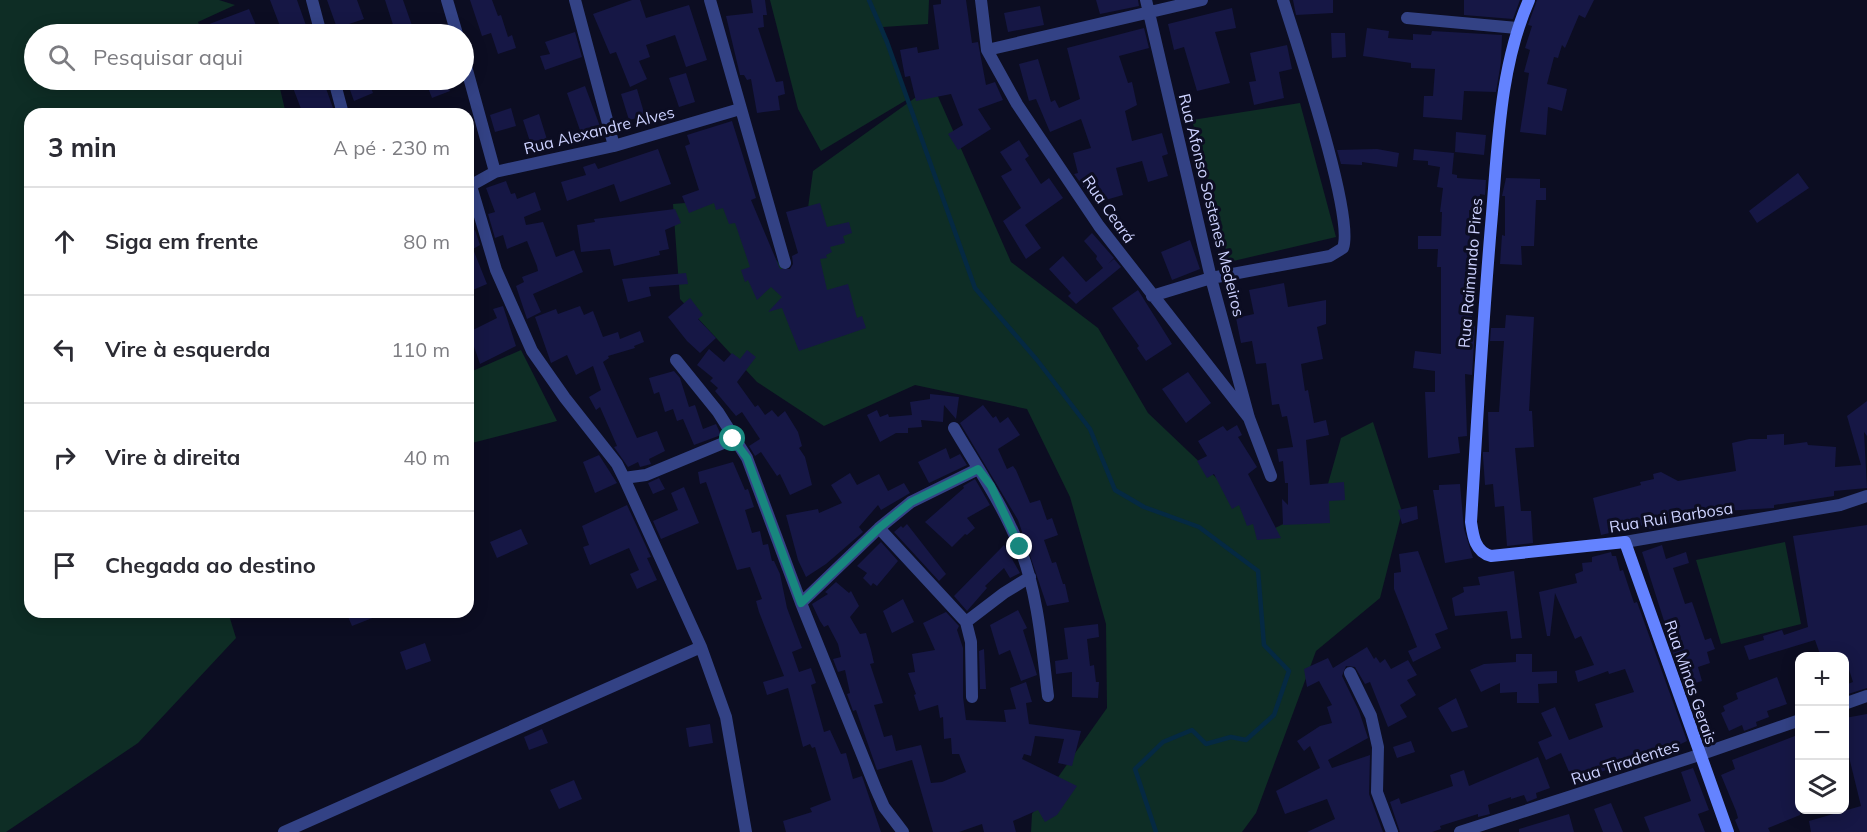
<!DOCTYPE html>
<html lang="pt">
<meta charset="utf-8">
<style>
body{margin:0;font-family:Mulish,sans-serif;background:#f7f7f7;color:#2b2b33}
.controls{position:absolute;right:18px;bottom:18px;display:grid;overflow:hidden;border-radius:12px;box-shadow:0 3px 15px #0003}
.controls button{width:54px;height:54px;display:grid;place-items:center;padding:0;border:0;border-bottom:2px solid #e1e1e2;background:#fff;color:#2b2b33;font:30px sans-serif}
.stop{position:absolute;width:18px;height:18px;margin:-14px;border:4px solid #18877e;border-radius:50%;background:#fff}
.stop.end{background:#18877e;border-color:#fff;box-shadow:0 2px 6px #0008}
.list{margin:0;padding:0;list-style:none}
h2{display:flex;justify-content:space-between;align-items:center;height:78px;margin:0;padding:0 24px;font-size:26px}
h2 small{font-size:20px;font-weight:400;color:#7c7c81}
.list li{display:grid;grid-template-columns:39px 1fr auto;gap:18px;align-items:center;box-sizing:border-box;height:108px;padding:0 24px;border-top:2px solid #e1e1e2}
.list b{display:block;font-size:22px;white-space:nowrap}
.list em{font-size:20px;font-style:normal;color:#7c7c81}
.icon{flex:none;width:33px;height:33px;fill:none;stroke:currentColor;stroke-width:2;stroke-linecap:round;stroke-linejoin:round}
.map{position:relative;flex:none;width:1867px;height:832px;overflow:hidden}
.search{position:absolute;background:#fff;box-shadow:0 3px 15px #0003;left:24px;top:24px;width:450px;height:66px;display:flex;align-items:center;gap:15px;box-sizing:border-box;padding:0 21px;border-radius:33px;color:#7c7c81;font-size:22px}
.panel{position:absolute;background:#fff;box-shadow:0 3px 15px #0003;left:24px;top:108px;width:450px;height:510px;border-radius:18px}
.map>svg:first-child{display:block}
.green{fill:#0e2d25}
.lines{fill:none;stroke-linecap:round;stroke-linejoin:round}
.stream{stroke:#052942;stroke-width:4.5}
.building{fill:#161745}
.street{stroke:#334285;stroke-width:12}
.secondary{stroke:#6483ff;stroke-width:12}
.route{stroke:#18877e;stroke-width:8}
.labels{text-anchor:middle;stroke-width:6;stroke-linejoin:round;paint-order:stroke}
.street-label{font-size:16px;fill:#cdd2ff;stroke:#0c0d22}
</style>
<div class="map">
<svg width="1867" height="832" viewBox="0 0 1867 832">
<rect width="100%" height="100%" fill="#0c0d22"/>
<path class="green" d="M0 0H219L235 5 198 22 203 34H34V80H278L286 114H30V612H228L236 638 138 743 6 832H0Z
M770 0H929L928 24 883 27 908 99 821 151 798 109Z
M933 85 1011 262 1098 328 1148 413 1271 530 1322 505 1341 438 1373 422 1402 512 1380 598 1316 651 1256 813 1242 832H1031L1032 814 1107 708 1106 624 1070 497 1027 409 915 385 824 426 757 382 680 299 673 204 733 199 797 289 813 171Z
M1300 103 1336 237 1229 262 1192 120Z
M521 350 557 421 468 444V373Z
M1785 542 1801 624 1721 644 1696 560Z"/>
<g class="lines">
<path class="stream" d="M869 0 887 42 975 288 1037 360 1090 429 1115 490 1144 507 1199 527 1258 571 1264 645 1289 671 1274 715 1246 740 1231 737 1206 744 1192 730 1163 742 1135 769 1156 832"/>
</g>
<path class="building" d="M270 0H297L309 34H283Z
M327 0H357L364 19 337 28Z
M385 0H403L415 34H396Z
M470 0H492L498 16 501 15 508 37 512 35 516 48 498 54 491 33 482 36Z
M632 0H640L646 18 689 5 707 60 686 67 675 35 646 45 650 57 639 61 647 79 630 87 616 52 610 54 593 14Z
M751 0H765L767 15H763L764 27 758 28 776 82 783 81 785 94 778 96 780 110 757 113 751 79 747 80 744 75H740L726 16 753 13Z
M941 0H966L972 43 978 42 986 85 995 82 1003 100 978 109 991 129 958 150 948 134 963 125 951 94 916 101 910 76 905 77 900 50 917 47 918 53 939 49 933 5 941 4Z
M1096 0H1138L1139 6 1100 14Z
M1293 0H1333V13L1296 15Z
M1464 0H1520L1513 19 1464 15Z
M1537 0H1594L1585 18 1579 15 1565 48 1562 45 1558 58 1554 57 1547 84 1567 89 1562 111 1548 107 1546 135 1520 132 1529 73 1524 72 1530 50 1525 48 1532 26 1528 25Z
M1040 6 1044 25 1008 32 1004 13Z
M1232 8 1236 28 1215 32 1230 83 1197 91 1184 47 1174 50 1168 24Z
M249 9 258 30 246 34 241 24 207 34 204 26Z
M1144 28 1149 48 1119 56 1128 83 1132 82 1137 105 1125 111 1132 141 1162 133 1168 154 1162 156 1168 176 1148 182 1142 161 1116 168 1123 195 1095 203 1074 174 1078 173 1073 153 1091 148 1081 119 1050 132 1036 99 1029 101 1019 64 1038 59 1051 102 1055 100 1059 108 1080 99 1067 48Z
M1367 28 1389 31 1388 38 1413 40V34L1431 35 1432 31 1502 35 1501 62 1496 92 1464 91 1462 120 1423 117 1424 96H1433L1435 69 1411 68V63L1363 56Z
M575 32 582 57 545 70 540 56 550 54 545 42Z
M1331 33H1345L1346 57 1332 58Z
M1287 45 1292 69 1279 72 1284 98 1254 105 1249 82 1256 81 1250 53Z
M686 73 695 102 679 107 669 78Z
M290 80H323L333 108 315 114H303Z
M368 80 373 93 354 101 349 87Z
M425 80H445L450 91 432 98Z
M585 86 601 129 582 136 567 93Z
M637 89 645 116 629 120 621 94Z
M511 108 516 126 495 132 490 115Z
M539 114 550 149 534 154 523 120Z
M732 121 756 198 751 200 780 269H790L793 264 792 256 798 253 786 212 820 203 827 227 849 222 852 233 843 236 845 243 830 247 832 252 826 255 827 258 820 259 827 290 848 284 857 318 862 316 866 328 799 351 782 308 768 312 782 297 771 287 757 300 748 280 745 282 741 270 750 267 735 223 729 224 723 208 716 210 714 203 689 213 682 196 699 190 685 146 690 144 687 135Z
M1456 132 1486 135 1484 155 1455 152Z
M1019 140 1029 156 1025 159 1041 184 1049 178 1063 198 1025 225 1041 248 1026 259 1003 221 1021 208 1001 176 1012 170 1000 152Z
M658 149 671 184 620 202 614 184 567 201 561 182 586 175 583 167 595 163 598 169Z
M1377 149 1399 153 1397 167 1362 162V165L1341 164 1337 150Z
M1414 149 1454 153 1452 174 1457 175V178L1486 180 1485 195 1480 194 1479 211 1469 210 1472 322 1475 327 1472 375 1465 374 1467 436 1458 437 1460 453 1428 458 1425 392H1435V371L1413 368 1415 351 1441 354V267H1437L1438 249H1418V236H1441L1442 212H1440L1443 188 1437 187 1440 167 1428 165V161L1413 160Z
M1798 173 1809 188 1757 223 1749 211Z
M1506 178 1540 179V188H1546V200H1536L1534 246H1521L1522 265 1500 264 1502 235 1505 236V196H1502Z
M506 181 511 194 515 193 517 199 535 192 541 210 524 217 526 225 543 222 556 257 574 250 583 272 533 294 541 312 527 319 516 286 524 282 522 277 538 271 537 266 527 241 507 249 503 235 495 238 488 214 495 212 486 188Z
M675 209 681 223 665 230 669 249 659 251 660 255 614 266 610 249 581 252 577 225 595 222 594 219Z
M475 230 480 245 473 249 487 284 468 292V233Z
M1092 233 1114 258 1108 264 1114 259 1121 267 1076 304 1068 296 1071 293 1049 269 1063 256 1086 282 1103 268 1096 259 1097 256 1084 241Z
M1190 240 1200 269 1172 280 1161 252Z
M686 273 688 284 649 287 651 296 628 302 622 279Z
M1284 283 1288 307 1326 300V324L1317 327 1323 359 1301 364 1305 391 1308 390 1314 423 1326 420 1329 435 1306 440 1310 485 1344 482 1345 500 1329 501 1330 523 1283 525 1282 499 1288 505V483H1285L1283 461 1279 462 1277 449 1293 447 1287 416 1282 417 1279 404 1272 405 1266 363 1256 364 1252 341 1241 343 1236 318 1254 314 1249 290Z
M1138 290 1172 344 1146 361 1137 348 1139 346 1112 308Z
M690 298 703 315 698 319 716 338 700 353 687 341 668 317Z
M503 306 516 346 480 364 469 332 497 318 493 309Z
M580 306 584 315 593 311 603 337 618 332 620 339 640 331 644 342 634 346 635 348 608 356 609 358 603 362 637 438 657 431 665 451 649 459 651 464 640 467 638 462 628 467 614 447 617 446 600 407 596 410 589 397 601 390 593 366 576 375 567 355 551 363 535 317 556 309 558 314Z
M1506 315 1534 317 1529 411H1532L1534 447 1515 448 1521 511H1531L1533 543 1507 546 1504 506 1495 507 1493 484 1485 485 1483 456V452H1489L1488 412H1499L1504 341H1490L1491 328H1505Z
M709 349 724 362 732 353 740 359 747 350 756 357 737 382 755 407 758 405 765 415 772 410 778 417 785 411 798 432 802 446 799 448 805 457 812 485 790 495 780 474 777 476 761 452 755 456 749 446 760 439 742 412 736 416 715 391 718 388 710 381 713 378 697 365Z
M674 371 680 378 689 407 695 405 703 429 716 424 721 435 694 445 683 419 677 421 673 409 665 412 659 392 654 394 649 378Z
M1188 372 1211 403 1186 423 1162 389Z
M930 394 959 397 956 419 944 405 943 422 921 420 922 427 908 428V433H896L880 442 867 415 877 410 880 417 888 414 889 417 912 415 910 402 930 399Z
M1867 401V436L1864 432 1867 488 1834 491V496L1774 505V508L1724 511V514L1674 521 1662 526 1649 529 1648 524 1601 535 1593 498 1641 485 1640 482 1654 479 1653 474 1661 472 1678 481 1736 471 1732 443 1749 439H1767V435L1784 434V445L1807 442 1808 445 1836 447 1835 467 1861 465 1847 416Z
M983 405 993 418 996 416 1000 423 1008 417 1020 435 998 449 1007 469 1013 466 1016 470 1030 503 1040 500 1047 520 1052 518 1058 535 1044 540 1052 563 1056 562 1063 584H1065L1069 602 1047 606 1018 520 960 423Z
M1237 425 1242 435 1238 437 1257 467 1248 474 1281 538 1257 540 1253 524 1247 526 1239 505 1232 509 1214 474 1207 478 1197 461 1207 456 1198 441 1223 426 1227 431Z
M946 448 950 459 960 454 967 465 929 483 918 462Z
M599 455 617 483 595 493 583 462Z
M733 462 745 490 748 489 754 507 745 510 752 533 760 531 763 545 768 544 772 561H774L780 574 787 608 802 648 792 652 799 672 811 668 816 683 811 685 824 732 830 730 841 754 846 753 853 779 862 776 881 832H786L783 821 812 812 810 808 831 800 815 747 812 748 810 744 803 747 788 688 767 695 763 682 784 676 759 612 756 601 762 599 750 567 737 570 706 482 700 484 698 472Z
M850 473 857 485 879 474 888 491 904 483 910 493 881 510 878 505 859 527 863 532 826 564 806 577 798 560 786 515 818 509 819 513 842 503 831 485Z
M659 478 665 489 653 494 648 483Z
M975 479 990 505 967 518 975 528 967 535 965 534 952 547 925 522 964 488 963 486Z
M1460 484 1464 529 1473 558 1445 563 1433 490H1439V485Z
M684 487 699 523 661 539 653 521 678 510 671 493Z
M627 505 651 557 647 558 657 580 637 589 630 574 639 570 629 548 590 565 583 547 589 545 582 526Z
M1417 506 1418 519 1402 524 1398 510Z
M907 524 946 574 939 581 894 532 901 526 903 528Z
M1867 525V688L1845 695V685L1853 682 1845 657H1821L1815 640 1749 660 1744 646 1764 640 1763 636 1782 630 1784 635 1808 627 1793 536Z
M521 529 528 544 497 558 490 542Z
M881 542 898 561 877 586 873 583 871 586 863 578 867 573 857 566Z
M1004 545 1020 573 1010 578 1004 568 985 586 987 588 967 611 954 596Z
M1662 545 1666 559 1686 552 1689 563 1673 568 1685 604 1692 602 1705 640 1711 638 1715 649 1707 652 1710 663 1698 667 1702 681 1689 685 1685 671 1680 673 1663 625 1665 624 1642 552Z
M1418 551 1448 629 1435 634 1441 648 1413 662 1408 651 1417 647 1394 589V573L1401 572 1399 554Z
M1611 552 1612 556H1616L1620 571 1623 570 1634 603 1637 602 1687 741 1639 764 1638 762 1608 774 1606 770 1585 778 1587 782 1575 786 1561 753 1546 760 1538 742 1552 736 1541 713 1555 707 1569 740 1603 727 1595 704 1634 692 1625 669 1609 674 1608 671 1578 682 1575 671 1594 665 1581 636 1575 639 1555 593 1550 636H1547L1539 592 1577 583 1575 574 1583 571 1582 563 1592 562V557Z
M1514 571 1522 638 1511 639 1507 611 1455 616 1452 598 1464 592 1463 587 1480 585 1478 577Z
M836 582 849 593 851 591 859 606 850 617 860 634 866 633 871 650 874 663 870 664 883 703 874 705 884 737 892 735 896 751 921 745 931 783 942 782 966 772 959 754H952L951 738 944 739 943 717 940 718 938 705 919 711 914 695 916 694 908 673 915 672 912 654 935 650 923 623 946 612 959 626 957 630 963 648V697L966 720 1006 722 1004 710 1016 709 1010 688 1026 682 1032 702 1026 703 1029 724 1081 731 1072 766 1058 763 1064 739 1035 736 1031 756 1024 754 1022 759 1077 786 1057 815 1045 822 1038 810 1013 821 1016 832H984L982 824 959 832H933L912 760 877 770 856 710 853 711 847 694 850 693 845 670 838 672 833 659 841 657 838 644 828 625 824 627 820 621 812 604 828 594 825 592Z
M903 599 914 622 892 633 883 611Z
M1018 610 1027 628 1023 630 1037 675 1021 681 1010 650 999 655 990 625Z
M346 612H384L385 613 352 626Z
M1098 624 1099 637 1087 639 1090 666 1094 665 1096 682H1099L1098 698 1072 697V672L1056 674 1055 661 1068 659 1064 628Z
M425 643 431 661 406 670 400 652Z
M1367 647 1374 659 1376 657 1380 663 1385 659 1391 669 1408 660 1417 675 1407 680 1416 695 1400 705 1407 717 1388 727 1370 682 1365 684 1355 667 1346 666 1342 676 1359 711 1368 738 1328 760 1332 768 1370 755 1369 794 1383 832H1307L1335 819 1327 799 1285 814 1276 791 1320 768 1310 746 1304 751 1297 741 1320 726 1332 723 1327 707 1332 705 1319 681 1307 687 1304 669 1328 658 1333 668Z
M984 649 986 689H980L979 651Z
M1516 654H1532V672L1557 671V683L1538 684 1539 703H1517V692L1500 693V683L1481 692 1470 670 1484 664 1516 662Z
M1777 677 1787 704 1767 711 1769 717 1756 722 1757 726 1744 731 1742 725 1729 731 1721 713 1725 711 1723 706 1738 699 1736 693Z
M1456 698 1468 727 1452 732 1438 708Z
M1867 714V832H1811L1809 821 1861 806 1849 757 1845 758V718Z
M710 724 713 743 689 747 686 728Z
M542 729 548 743 529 750 524 737Z
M1800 734V761L1795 767 1800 782V815L1768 828 1770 832H1740L1735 820 1738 818 1736 811 1721 775 1735 769 1732 760Z
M1411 741 1415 752 1397 758 1393 747Z
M1538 757 1550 788 1536 793 1537 798 1527 802 1524 795 1511 799V797L1488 805 1490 814 1478 817V814L1440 826 1441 829 1432 832H1400L1390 802 1399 798 1401 804 1453 786 1450 775 1464 770 1469 786Z
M1693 768 1709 810 1698 814 1705 832H1650L1644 817 1691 801 1681 772Z
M574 780 582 799 559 809 550 790Z
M1611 803 1623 832H1603L1594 809Z
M1569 814 1574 832H1519V829Z"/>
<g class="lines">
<path class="street" d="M312 0 321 34
M447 0 457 34
M575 0 614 146
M710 0 785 263
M981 0 987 50 1017 104 1099 226 1249 418
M1146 0 1211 278 1249 418 1271 476
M1407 18 1517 28
M987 50 1202 0
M464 59 495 172
M334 80 343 114
M471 186 496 270 532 351 565 398 617 464 624 478 646 475 733 439
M468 187 495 172 614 146 740 109
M1152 296 1211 278 1330 256 1343 248C1355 216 1296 42 1283 0
M676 360 718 412 747 458 801 603 876 789 884 807 903 832
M954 428C977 467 1003 505 1020 548 1038 594 1042 647 1048 696
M624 478 701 647 726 717 746 832
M879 528 966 622 971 642 972 697
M1625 542 1840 505 1867 496
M801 603 879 528 911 502 978 469
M966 622 1004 593 1030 577
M1350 673 1371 716 1378 747 1377 792 1392 832
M1844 704 1867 696
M284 832 701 647
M1460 832 1699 755 1800 720"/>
<path class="secondary" d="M1529 0C1500 66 1498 143 1492 214 1483 316 1477 419 1471 522 1473 536 1475 552 1491 556L1625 542 1728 832"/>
</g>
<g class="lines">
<path class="route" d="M733 439 747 458 801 603 879 528 911 502 978 469 991 486 1020 547"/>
</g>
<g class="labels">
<g class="street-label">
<text transform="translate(599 130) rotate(-14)" y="6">Rua Alexandre Alves</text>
<text transform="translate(1212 205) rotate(76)" y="6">Rua Afonso Sostenes Medeiros</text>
<text transform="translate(1109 209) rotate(55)" y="6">Rua Ceará</text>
<text transform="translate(1470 273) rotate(-85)" y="6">Rua Raimundo Pires</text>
<text transform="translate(1671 517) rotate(-9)" y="6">Rua Rui Barbosa</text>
<text transform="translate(1691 682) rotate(71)" y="6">Rua Minas Gerais</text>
<text transform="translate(1625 762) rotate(-18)" y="6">Rua Tiradentes</text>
</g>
</g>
</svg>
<div class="controls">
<button>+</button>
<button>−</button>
<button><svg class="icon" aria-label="layers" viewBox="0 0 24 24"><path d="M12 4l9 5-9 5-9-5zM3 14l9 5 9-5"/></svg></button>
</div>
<div class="stop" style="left:733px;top:439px"></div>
<div class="stop end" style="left:1020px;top:547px"></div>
<div class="search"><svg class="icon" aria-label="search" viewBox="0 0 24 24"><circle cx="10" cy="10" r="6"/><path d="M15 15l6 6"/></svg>Pesquisar aqui</div>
<section class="panel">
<h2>3 min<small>A pé · 230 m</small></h2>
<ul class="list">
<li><svg class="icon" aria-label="ahead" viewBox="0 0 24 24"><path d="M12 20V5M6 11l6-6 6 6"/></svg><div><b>Siga em frente</b></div><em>80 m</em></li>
<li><svg class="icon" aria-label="left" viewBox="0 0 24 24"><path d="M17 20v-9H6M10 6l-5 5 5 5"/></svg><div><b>Vire à esquerda</b></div><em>110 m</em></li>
<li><svg class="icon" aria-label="right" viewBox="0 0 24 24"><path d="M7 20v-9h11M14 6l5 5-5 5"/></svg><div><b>Vire à direita</b></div><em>40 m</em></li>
<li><svg class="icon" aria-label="arrive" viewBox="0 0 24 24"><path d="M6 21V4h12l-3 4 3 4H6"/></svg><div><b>Chegada ao destino</b></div></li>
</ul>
</section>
</div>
